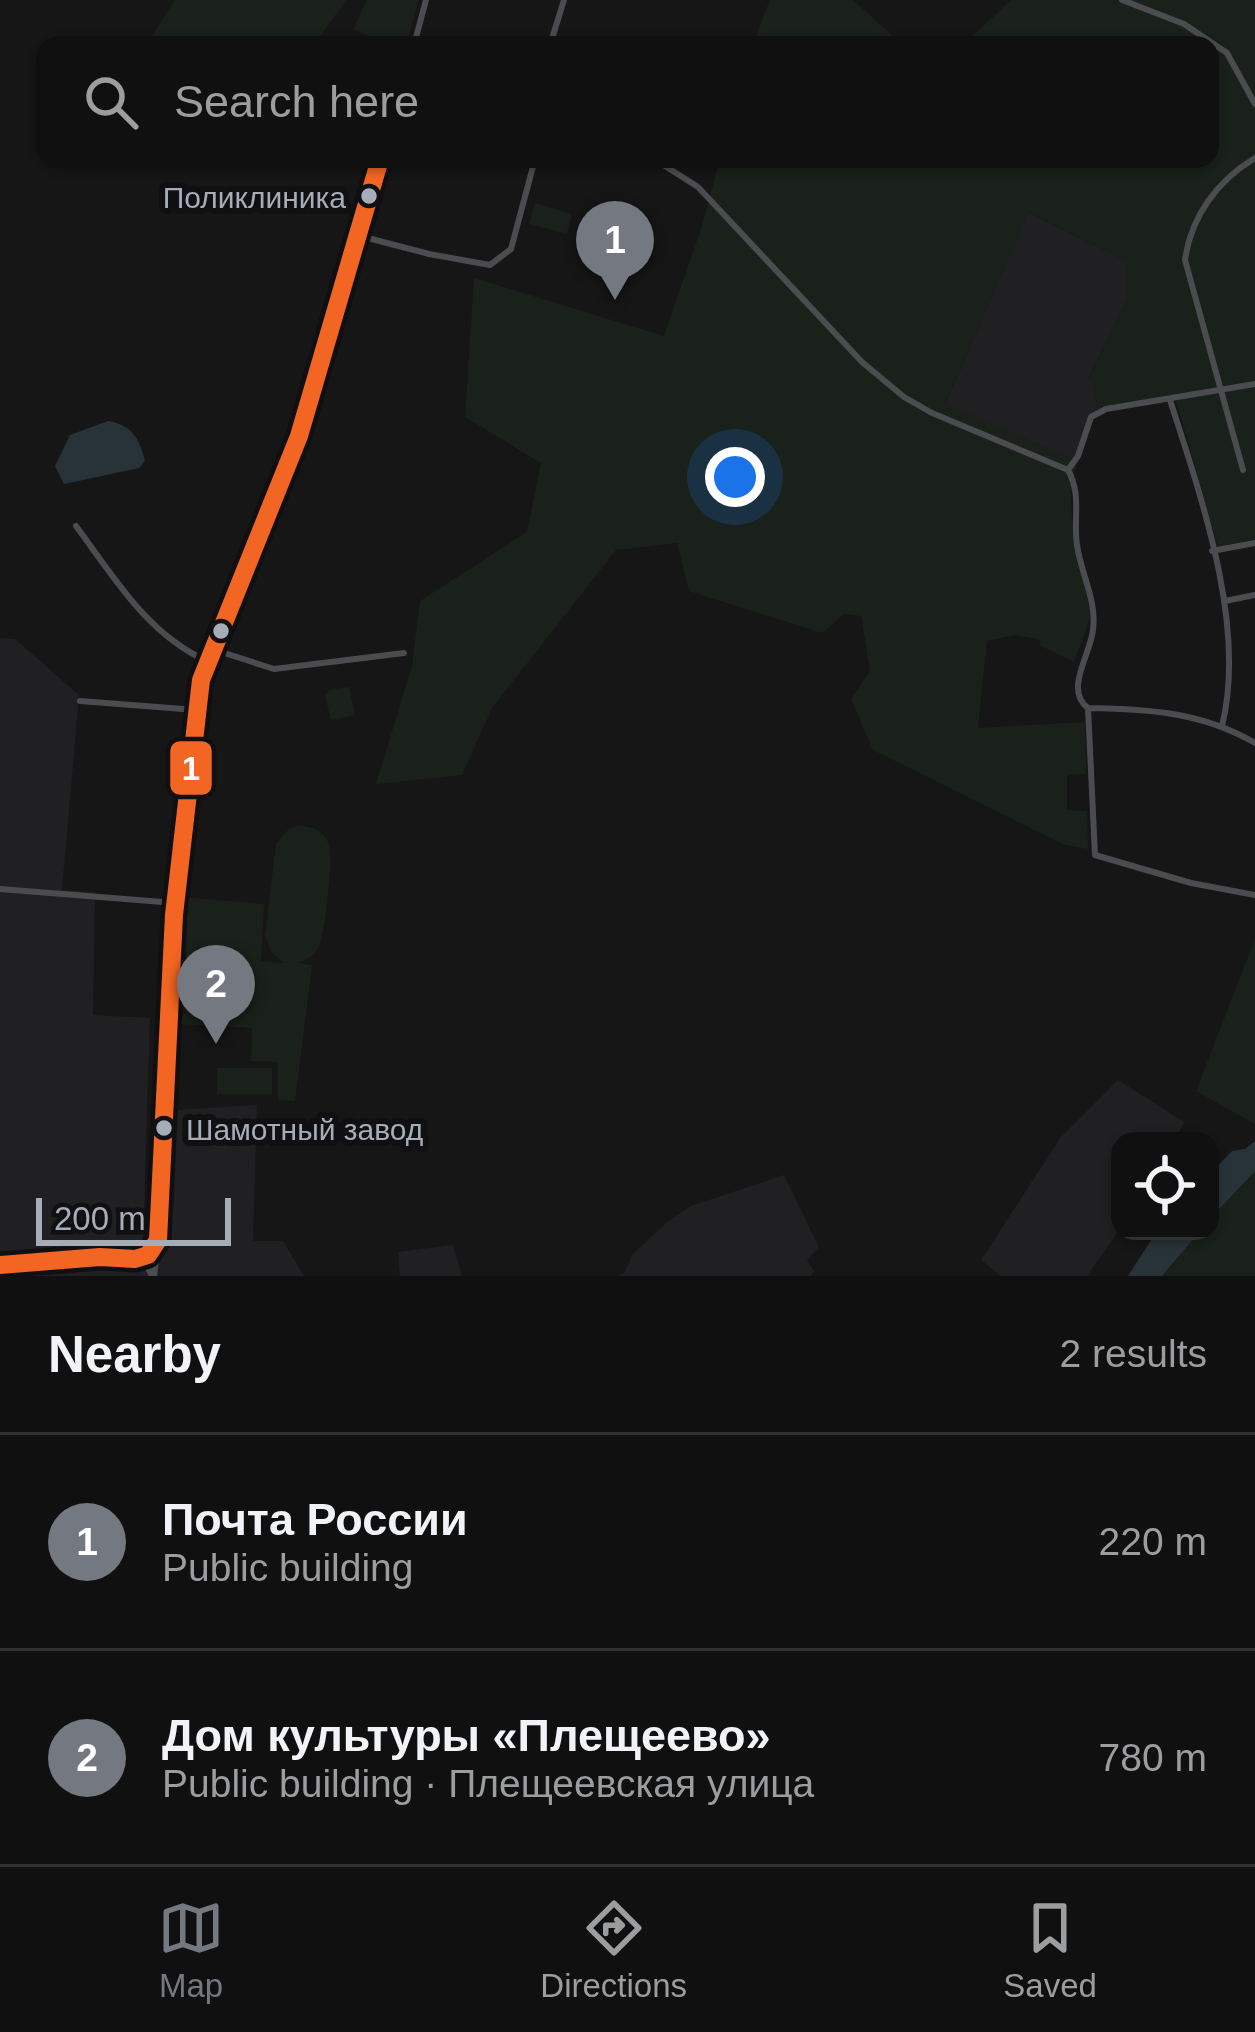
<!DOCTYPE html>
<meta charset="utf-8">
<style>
body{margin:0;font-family:Arial,sans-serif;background:#1e1e1e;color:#f1f3f6}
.controls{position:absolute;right:36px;bottom:36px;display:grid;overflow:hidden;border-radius:24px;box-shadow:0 3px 9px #0004}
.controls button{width:108px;height:108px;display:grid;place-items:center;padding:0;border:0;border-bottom:3px solid #303030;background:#101010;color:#f1f3f6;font:60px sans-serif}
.scale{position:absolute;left:36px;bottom:30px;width:195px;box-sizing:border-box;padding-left:12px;border:6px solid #a6adb9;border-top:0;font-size:33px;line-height:42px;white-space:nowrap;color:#a6adb9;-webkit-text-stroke:9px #101012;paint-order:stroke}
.you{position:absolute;left:735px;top:477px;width:42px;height:42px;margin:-30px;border:9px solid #fff;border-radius:50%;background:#1a73e8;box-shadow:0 0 0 18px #1a73e833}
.badge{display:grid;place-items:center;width:78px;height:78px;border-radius:50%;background:#747880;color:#fff;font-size:39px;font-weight:700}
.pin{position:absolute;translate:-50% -99px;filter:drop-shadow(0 3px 6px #0008)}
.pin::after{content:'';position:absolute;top:63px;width:42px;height:36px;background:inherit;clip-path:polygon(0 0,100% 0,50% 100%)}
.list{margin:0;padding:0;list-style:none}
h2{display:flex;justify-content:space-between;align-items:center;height:156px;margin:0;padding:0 48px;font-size:51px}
h2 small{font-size:39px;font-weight:400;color:#9c9d9f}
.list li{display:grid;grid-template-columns:78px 1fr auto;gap:36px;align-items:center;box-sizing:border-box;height:216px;padding:0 48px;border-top:3px solid #303030}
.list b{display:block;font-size:45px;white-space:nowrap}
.list p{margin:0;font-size:39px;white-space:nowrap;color:#9c9d9f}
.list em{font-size:39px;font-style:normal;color:#9c9d9f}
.icon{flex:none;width:66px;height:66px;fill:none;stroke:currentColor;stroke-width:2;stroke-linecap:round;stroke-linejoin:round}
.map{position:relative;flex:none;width:1255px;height:1276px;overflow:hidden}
.search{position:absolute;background:#101010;box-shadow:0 3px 9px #0004;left:36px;right:36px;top:36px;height:132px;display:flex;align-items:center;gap:30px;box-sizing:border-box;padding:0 42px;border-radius:24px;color:#9c9d9f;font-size:45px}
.sheet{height:588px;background:#101010}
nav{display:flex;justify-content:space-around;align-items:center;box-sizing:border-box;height:168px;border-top:3px solid #303030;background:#101010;font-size:33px;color:#9c9d9f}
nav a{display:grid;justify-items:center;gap:6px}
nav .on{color:#747880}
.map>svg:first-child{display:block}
.built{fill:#202022}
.green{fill:#1a211a}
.water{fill:#283339}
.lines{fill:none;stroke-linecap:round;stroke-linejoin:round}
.minor{stroke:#4a4c4f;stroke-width:6}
.bus-1-casing{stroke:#101012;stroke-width:27}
.bus-1{stroke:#f26522;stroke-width:18}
.bus-dot{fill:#a6adb9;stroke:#101012;stroke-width:4.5}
.labels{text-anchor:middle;stroke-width:12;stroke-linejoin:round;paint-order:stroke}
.bus-label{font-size:30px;fill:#a6adb9;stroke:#101012;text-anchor:end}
.line-badge{stroke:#101012;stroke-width:4.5}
.badge-label{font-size:33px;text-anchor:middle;font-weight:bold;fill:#fff}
</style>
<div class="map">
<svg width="1255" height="1276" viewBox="0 0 1255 1276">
<rect width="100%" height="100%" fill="#161616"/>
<path class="built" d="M1028 212 1127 261V300L1088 378 1093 382 1098 409 1089 416 1078 461 945 405Z
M0 638 15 639 79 695 62 890 95 892 93 1015 150 1018 143 1240 170 1241 175 1110 257 1105 253 1241H283L304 1276H0Z
M1118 1080 1184 1122 1174 1141H1120V1229L1087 1276H1001L981 1260 1061 1137Z
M784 1175 819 1247 807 1260 814 1271 811 1276H618L624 1273 633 1254 666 1223 691 1206Z
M453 1245 462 1276H400L398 1252Z"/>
<path class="green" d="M175 0H346L314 45H146Z
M367 0H419L406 45H395L353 30Z
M770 0H853L903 45H752Z
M1011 0H1255V541L1218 547 1176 400 1171 395 1098 409 1093 382 1088 379 1127 300V261L1029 212 945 404 1078 461C1058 518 1087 554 1090 608 1091 624 1079 646 1074 662L1041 646 1039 639 1015 635 987 641 978 728 1085 722 1086 774 1067 775V810L1087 811 1088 849 1065 845 873 750 851 699 870 671 861 616 844 614 822 633 689 591 677 543 616 550 492 708 462 775 376 784 412 666 420 601 527 532 541 463 465 417 474 278 664 336 702 226 720 159H1210V45H963Z
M535 203 572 214 567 234 529 224Z
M349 687 355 715 331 720 325 696 329 690Z
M297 826C310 826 322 829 328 842 334 855 325 932 319 946 315 956 307 959 298 963L312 965 295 1101 278 1100V1062L251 1061 252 1028 177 1024 181 897 264 904 261 961 284 963 271 952 265 936 276 844 288 830Z
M1255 939V1124L1196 1091Z
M217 1068H272V1094H217Z
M1255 1171V1276H1162L1200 1231H1210V1219Z"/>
<path class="water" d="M108 421C132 425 139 438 145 461L139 468 64 484 55 466 70 435Z
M1255 1141V1171L1210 1219V1174L1232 1151 1245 1149Z
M1157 1231H1200L1162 1276H1128Z"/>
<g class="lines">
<path class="minor" d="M1122 0 1184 24 1227 53 1255 104
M414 45 426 0
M550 45 564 0
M654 159 698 187 862 362 904 397 932 413 1068 470
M360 236 429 254 490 265 511 249 535 159
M1170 400C1201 497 1247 626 1222 726
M1068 470C1082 495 1073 518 1077 545 1081 574 1097 600 1093 630 1090 656 1064 690 1088 708
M1068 470 1078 456 1091 417 1106 409 1255 384
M1243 470 1185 260C1191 216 1218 180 1255 158
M76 526C114 577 147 634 207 661
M1212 551 1255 543
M1225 601 1255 595
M212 649 274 669 404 653
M80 701 196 710
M1088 708 1095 855 1191 883 1255 895
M1088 708C1148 709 1202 712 1255 743
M0 889 175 903
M135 1259 148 1268 152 1276
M0 1265 100 1257 135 1259 148 1255 158 1240 174 915 201 680 299 436 380 159
M154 1276 158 1244"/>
<g class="bus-1-casing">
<path id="bus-1" d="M0 1265 100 1257 135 1259 148 1255 158 1240 174 915 201 680 299 436 380 159"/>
</g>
<use href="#bus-1" class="bus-1"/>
</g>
<g class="bus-dot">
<circle cx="369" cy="196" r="10"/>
<circle cx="221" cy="631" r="10"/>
<circle cx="164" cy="1128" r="10"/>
</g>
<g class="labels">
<g class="bus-label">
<text x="346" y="208">Поликлиника</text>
<text x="186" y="1140" text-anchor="start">Шамотный завод</text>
</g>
</g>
<rect class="line-badge" x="168" y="739" width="46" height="58" rx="12" fill="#f26522"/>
<g class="badge-label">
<text x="191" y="780">1</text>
</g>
</svg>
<div class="controls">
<button><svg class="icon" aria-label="locate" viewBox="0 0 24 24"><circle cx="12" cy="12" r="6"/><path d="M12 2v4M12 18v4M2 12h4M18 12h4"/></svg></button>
</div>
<div class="scale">200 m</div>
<div class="you"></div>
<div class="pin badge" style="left:615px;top:300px">1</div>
<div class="pin badge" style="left:216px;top:1044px">2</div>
<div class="search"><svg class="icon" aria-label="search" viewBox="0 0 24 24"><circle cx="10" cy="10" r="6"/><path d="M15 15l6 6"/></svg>Search here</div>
</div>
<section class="sheet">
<h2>Nearby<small>2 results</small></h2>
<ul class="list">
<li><span class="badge">1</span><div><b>Почта России</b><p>Public building</p></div><em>220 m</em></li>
<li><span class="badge">2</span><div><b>Дом культуры «Плещеево»</b><p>Public building · Плещеевская улица</p></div><em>780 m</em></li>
</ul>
</section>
<nav>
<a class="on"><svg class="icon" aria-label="map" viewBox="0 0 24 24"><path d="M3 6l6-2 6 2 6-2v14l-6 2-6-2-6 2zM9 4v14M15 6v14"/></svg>Map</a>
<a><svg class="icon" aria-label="directions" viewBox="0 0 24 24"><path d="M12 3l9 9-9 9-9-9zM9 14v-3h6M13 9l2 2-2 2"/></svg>Directions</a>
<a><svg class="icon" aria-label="saved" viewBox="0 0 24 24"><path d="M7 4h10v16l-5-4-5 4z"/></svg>Saved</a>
</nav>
